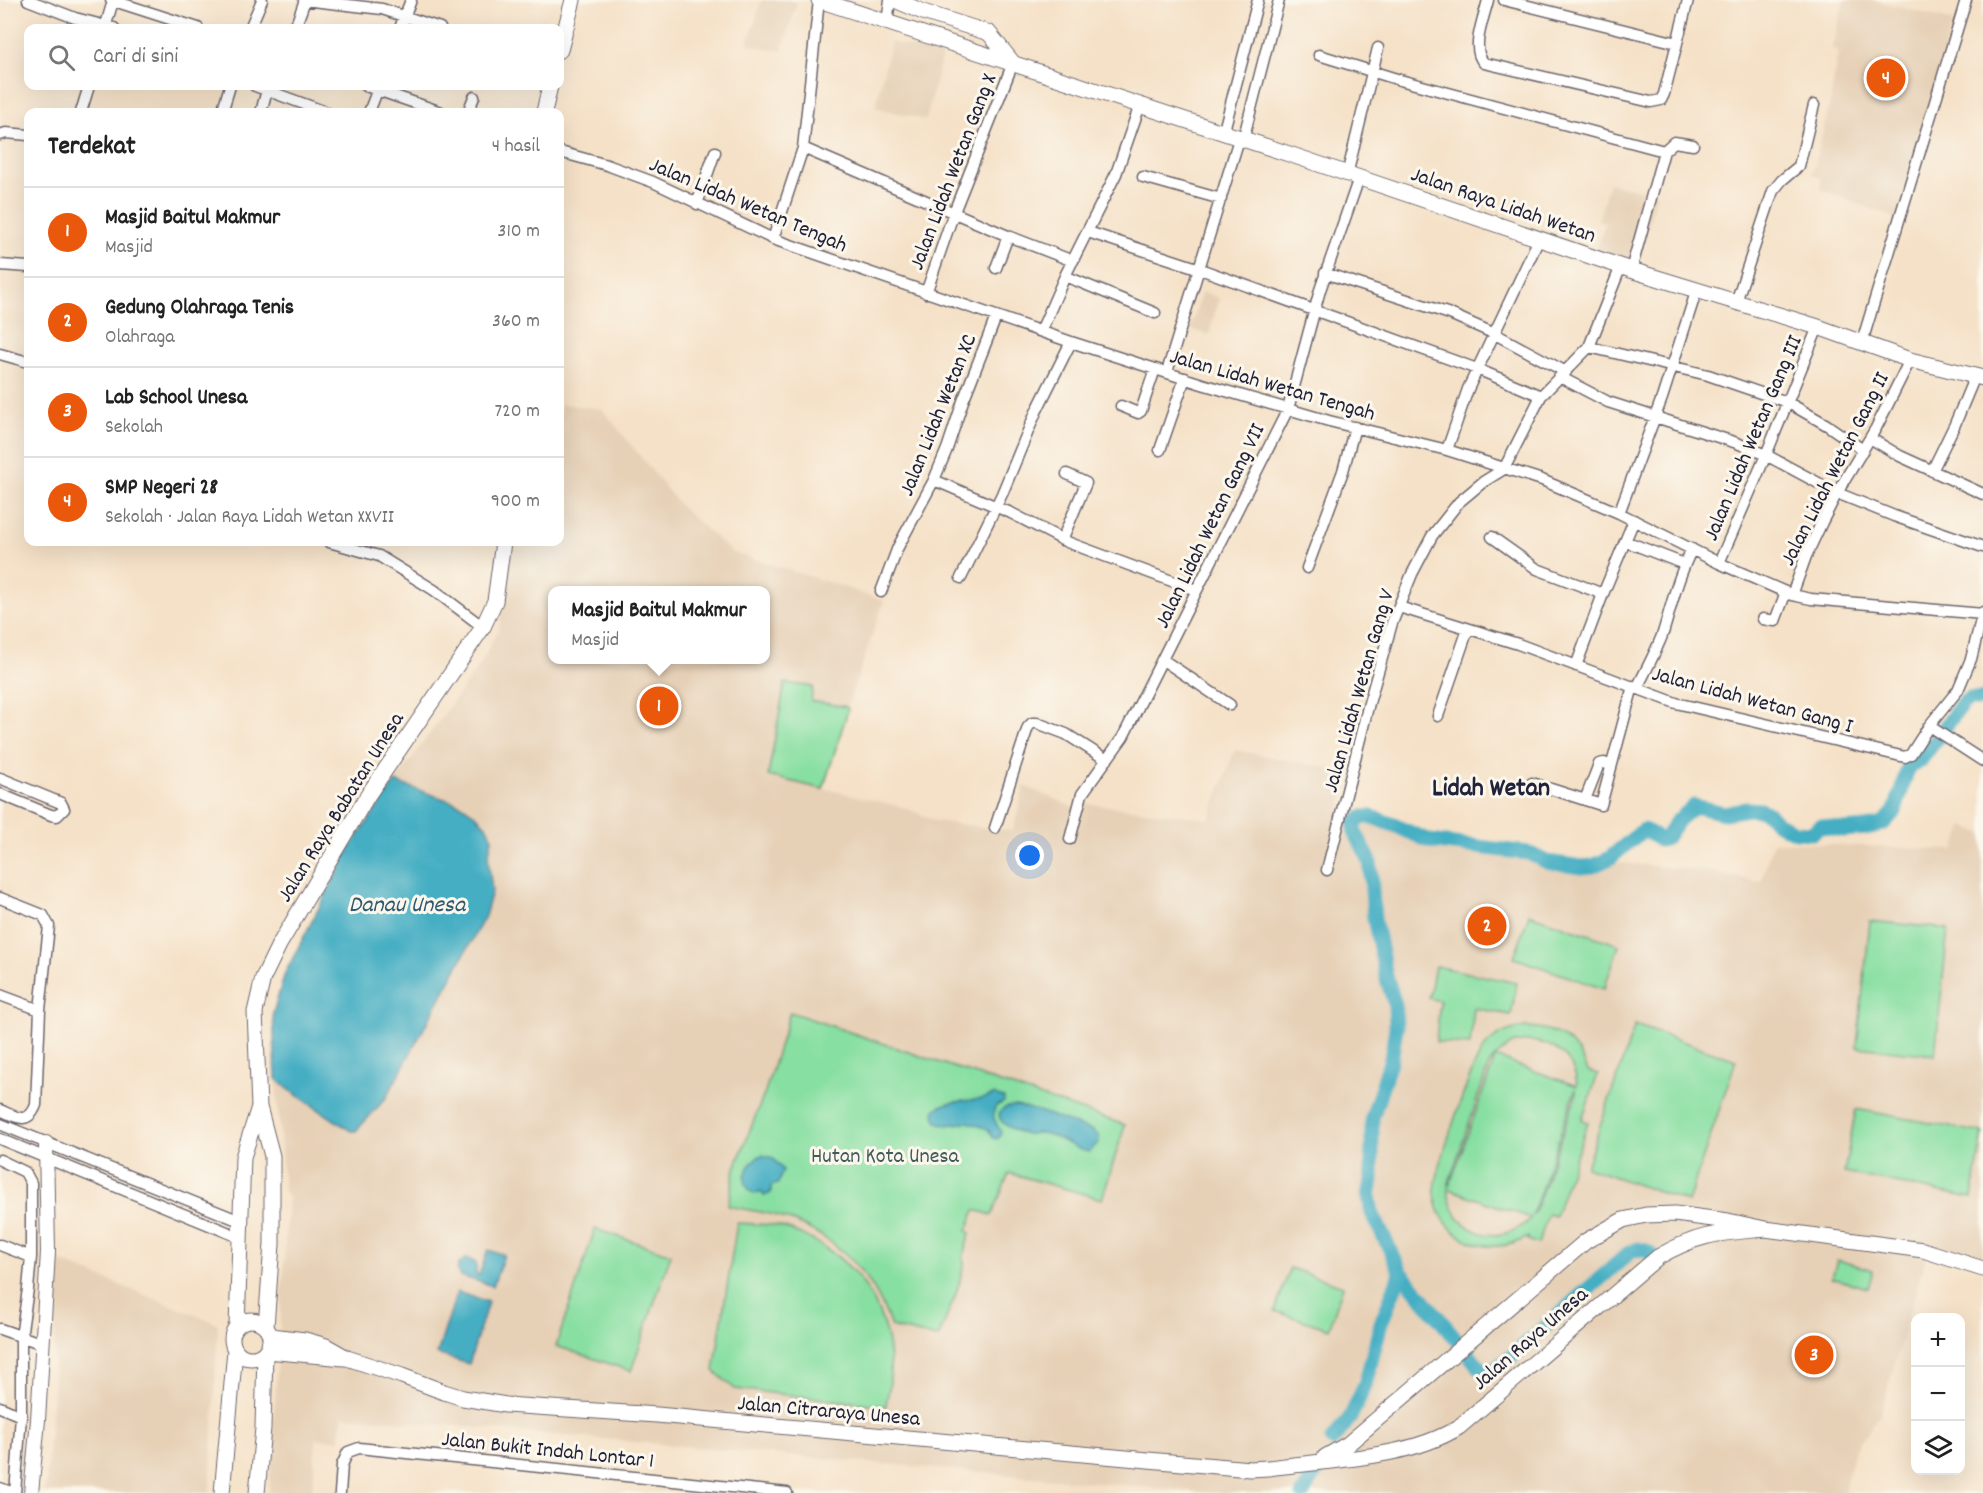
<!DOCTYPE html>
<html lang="id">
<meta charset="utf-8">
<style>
body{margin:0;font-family:Dekko,sans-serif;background:#f6f6f6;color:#222}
.controls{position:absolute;right:18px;bottom:18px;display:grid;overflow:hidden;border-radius:12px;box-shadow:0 6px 24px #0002}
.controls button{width:54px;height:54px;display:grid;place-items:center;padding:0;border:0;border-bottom:2px solid #e0e0e0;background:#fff;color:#222;font:30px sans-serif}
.you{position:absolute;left:1030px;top:856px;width:21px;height:21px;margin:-15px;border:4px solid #fff;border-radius:50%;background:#1a73e8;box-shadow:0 0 0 9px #1a73e833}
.badge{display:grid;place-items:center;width:39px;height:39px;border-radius:50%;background:#ea580c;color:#fff;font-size:20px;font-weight:700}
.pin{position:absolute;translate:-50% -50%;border:3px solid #fff;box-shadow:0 2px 6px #0006}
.popup{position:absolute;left:548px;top:586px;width:222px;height:78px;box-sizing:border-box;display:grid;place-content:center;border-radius:12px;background:#fff;filter:drop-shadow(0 2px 4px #0005);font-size:20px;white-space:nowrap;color:#767676}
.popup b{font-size:22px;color:#222}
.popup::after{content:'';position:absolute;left:50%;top:100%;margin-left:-12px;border:12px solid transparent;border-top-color:#fff}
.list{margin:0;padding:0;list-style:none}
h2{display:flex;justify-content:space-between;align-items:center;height:78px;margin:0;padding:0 24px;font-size:26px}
h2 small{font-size:20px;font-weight:400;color:#767676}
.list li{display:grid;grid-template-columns:39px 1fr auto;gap:18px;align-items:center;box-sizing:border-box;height:90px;padding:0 24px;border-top:2px solid #e0e0e0}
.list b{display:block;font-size:22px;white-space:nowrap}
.list p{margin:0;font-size:20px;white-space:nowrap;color:#767676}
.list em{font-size:20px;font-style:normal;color:#767676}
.icon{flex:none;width:33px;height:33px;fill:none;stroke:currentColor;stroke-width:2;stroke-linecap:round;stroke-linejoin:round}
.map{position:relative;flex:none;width:1983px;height:1493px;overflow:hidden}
.search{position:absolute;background:#fff;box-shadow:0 6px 24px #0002;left:24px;top:24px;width:540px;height:66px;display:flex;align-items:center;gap:15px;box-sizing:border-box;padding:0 21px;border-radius:12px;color:#767676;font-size:22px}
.panel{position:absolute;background:#fff;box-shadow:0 6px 24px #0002;left:24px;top:108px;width:540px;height:438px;border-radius:12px}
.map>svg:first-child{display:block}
.built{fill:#e6d0b6;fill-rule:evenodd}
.green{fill:#88dfa2;stroke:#55806e;stroke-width:1.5;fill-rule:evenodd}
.water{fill:#44aec3;stroke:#33687f;stroke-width:1.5}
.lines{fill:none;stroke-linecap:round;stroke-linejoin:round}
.river{stroke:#44aec3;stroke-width:15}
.minor-casing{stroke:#6c656c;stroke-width:13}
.tertiary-casing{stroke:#6c656c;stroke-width:16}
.secondary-casing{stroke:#6c656c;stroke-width:17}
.minor{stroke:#fff;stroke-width:10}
.tertiary{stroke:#fff;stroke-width:14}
.secondary{stroke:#fff;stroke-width:15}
.labels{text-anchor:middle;stroke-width:6;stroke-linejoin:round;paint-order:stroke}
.street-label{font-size:22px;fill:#22223b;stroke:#fbf7ec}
.park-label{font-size:22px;fill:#415b5a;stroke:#fbf7ec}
.water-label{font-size:24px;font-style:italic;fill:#305a71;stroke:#fbf7ec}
.quarter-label{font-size:26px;font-weight:bold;fill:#22223b;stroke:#fbf7ec}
</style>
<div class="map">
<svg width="1983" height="1493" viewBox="0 0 1983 1493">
<rect width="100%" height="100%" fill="#fbf7ec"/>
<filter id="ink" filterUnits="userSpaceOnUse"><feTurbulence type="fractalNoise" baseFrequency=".0167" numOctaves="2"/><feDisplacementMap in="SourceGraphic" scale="12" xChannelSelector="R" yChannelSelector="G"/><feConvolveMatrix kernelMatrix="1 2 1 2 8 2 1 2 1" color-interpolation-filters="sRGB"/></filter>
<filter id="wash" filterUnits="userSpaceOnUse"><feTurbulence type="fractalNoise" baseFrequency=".008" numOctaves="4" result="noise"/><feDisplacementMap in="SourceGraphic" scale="24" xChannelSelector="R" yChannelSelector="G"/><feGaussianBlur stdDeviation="1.35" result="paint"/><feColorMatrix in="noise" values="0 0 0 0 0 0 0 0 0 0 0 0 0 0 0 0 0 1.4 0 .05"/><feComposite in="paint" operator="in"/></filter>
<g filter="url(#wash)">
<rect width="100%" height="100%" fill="#f5e1c7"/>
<path class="built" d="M762 0H788L797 3 782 51 747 44Z
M1844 0H1873L1953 21 1898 219 1820 189 1822 179 1812 174 1830 104 1838 51 1832 48Z
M891 42 942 55 926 120 875 107Z
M1609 183 1657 194 1637 267 1595 254 1605 223 1598 220Z
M1202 292 1219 298 1209 335 1190 329Z
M560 404 602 409 682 508 733 553 835 584 884 601 847 707 811 700 785 684 769 776 906 808 935 821 1013 831 1024 786 1080 810 1083 803 1209 819 1235 750 1348 772 1340 812 1427 844 1706 871 1761 882 1773 842 1954 850 1964 826 1983 834V1262L1930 1243 1880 1415 1853 1452 1844 1493H1212L342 1416 340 1440 316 1439 312 1493H269L288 1197 284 1191 276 1079 273 1013 278 992 285 973 351 846 398 777 479 666 499 629 505 593 510 542H560ZM552 590H765V660H552Z
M57 1260 218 1324 210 1493H45L54 1379Z"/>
<path class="green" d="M785 683 813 687 811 701 847 707 848 710 823 789 768 776Z
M1529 914 1619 945 1604 989 1514 958Z
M1870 921 1948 929 1935 1055 1857 1047Z
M1435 966 1517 983 1511 1015 1474 1008 1470 1045 1436 1042 1440 1001 1429 998Z
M790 1012 1125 1125 1102 1199 1009 1173 992 1215 975 1210 967 1231 970 1233 963 1256 964 1265 956 1294 938 1338 891 1327C872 1270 832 1232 774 1215 759 1211 743 1209 728 1206L735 1168 765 1092Z
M1635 1025 1736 1060 1688 1202 1586 1167Z
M1528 1027C1557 1028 1578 1043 1588 1071L1598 1074 1582 1120 1588 1122 1555 1216 1548 1214 1538 1244 1528 1240V1237C1491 1259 1440 1240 1435 1194 1433 1176 1472 1063 1484 1048 1496 1034 1511 1028 1528 1027ZM1527 1041C1553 1041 1575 1058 1577 1086L1495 1057 1512 1044ZM1494 1058H1495L1449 1187V1182L1489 1065ZM1576 1088V1095L1535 1212 1532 1216ZM1448 1189H1449L1531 1218C1500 1250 1452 1234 1448 1189Z
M1856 1109 1983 1133 1972 1198 1844 1173Z
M737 1223C750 1224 765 1224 778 1226 795 1230 809 1238 824 1247 869 1275 893 1326 890 1379 890 1388 887 1397 886 1406L735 1389 714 1371Z
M595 1229 671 1254 631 1371 556 1346Z
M1837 1260 1873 1270 1868 1288 1832 1278Z
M1290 1268 1343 1286 1329 1329 1275 1311Z"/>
<path class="water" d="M395 782 462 805 476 815 487 827 492 838 488 858 492 891 485 916 386 1098 356 1131H351L292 1092 276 1079 273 1013 285 973 351 846Z
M994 1095 1004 1098V1102L996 1106C990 1117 996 1122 1001 1132L1000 1137 996 1139 993 1138 988 1129 968 1122 948 1125 937 1122C922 1100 969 1101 980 1099 985 1098 990 1096 994 1095Z
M1016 1106 1039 1111 1093 1131 1099 1136V1142L1089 1152C1079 1151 1071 1145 1063 1141 1056 1137 1048 1133 1040 1133 1036 1132 1031 1135 1026 1134 1017 1133 989 1120 1003 1109 1006 1106 1012 1107 1016 1106Z
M762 1155 773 1158 783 1170 778 1184 771 1186V1193L764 1196 761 1191 755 1194C737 1185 746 1161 762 1155Z
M488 1250 504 1255 493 1286 461 1276 458 1273V1265L466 1258 476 1263V1274L479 1275Z
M457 1292 488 1302 469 1364 437 1354Z"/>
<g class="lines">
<path class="river" d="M1401 1272 1479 1367C1491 1375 1501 1364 1511 1357L1629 1253 1638 1249 1647 1251 1654 1256
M1332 1440 1350 1418 1365 1385 1381 1323 1401 1272 1372 1213 1369 1196 1372 1181V1118L1391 1059 1396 1028 1395 1005 1385 972 1374 918 1370 861 1355 832V823L1363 817H1372L1394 825 1429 841 1528 853 1547 862 1581 867 1593 866 1610 858 1643 830 1650 833 1660 840 1665 839 1677 821 1694 806 1724 813 1747 809 1761 810 1770 815 1778 824 1796 832 1812 833 1820 826 1844 830 1866 828 1883 824 1895 811 1908 768 1920 761 1962 704 1969 699H1983
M1303 1493 1316 1472"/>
</g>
</g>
<g filter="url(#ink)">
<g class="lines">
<g class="minor-casing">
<path id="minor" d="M28 0 75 18 114 28
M111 0 198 28
M304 0 382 9 440 28
M1488 0C1484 18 1470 49 1484 63L1651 102 1661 100 1664 94 1688 0
M1504 0 1677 43
M887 23 890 0
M105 28 113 1
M250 28 262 0
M295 28 305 0
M400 28 411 0
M1319 55 1400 80 1664 151
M255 86 326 112
M366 86 441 112
M81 112 89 86
M222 112 230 86
M261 112 267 90
M369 112 379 86
M468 112 474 97
M1223 134 1258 0
M0 135 6 133 28 135
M1243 140 1279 0
M803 148 1008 236 1073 261
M560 152 607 165 653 182 773 239 1071 342 1202 384 1329 421 1447 450 1542 480 1619 513 1719 563 1792 595 1811 599 1983 614
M1347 175 1378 48
M1143 177 1221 199
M697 204 715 152
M1088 232 1200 269 1477 369 1541 396
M773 239 803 148 819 0
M0 265 28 267
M996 268 1008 236
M1631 270 1664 151 1674 142 1693 145
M1325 273 1450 314 1495 334 1566 372
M1065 276 1155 313
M926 293 954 212 1013 63
M1736 302 1773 191 1782 180 1799 166 1814 105
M1041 331 1065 276 1116 174 1140 105
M1862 342 1966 0
M1589 347 1708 375 1787 402 1827 425 1863 450
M0 354 28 362
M1167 372 1239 139
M1560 377 1608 402 1737 443 1766 455 1837 493 1894 516 1983 547
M1121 406 1138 413 1141 411 1155 369
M1870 438 1900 456 1983 494
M1160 450 1185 378
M1447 450 1468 389 1539 239
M1932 471 1955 424 1975 376
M934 480 1011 513 1067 542 1196 590
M1619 513 1662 398 1697 289
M1492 537 1537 569 1603 594
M1062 540 1086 483 1067 474
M1625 541 1684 564
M329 542 379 556 434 590 483 627
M1719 563 1766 455 1818 327
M1307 568 1343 471 1355 427
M961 578 1002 494 1036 412 1071 342
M881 592 898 547 934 480 947 449 963 401 996 317
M1792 595 1806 556 1822 522 1837 493 1876 428 1910 360
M1399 607 1518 644 1676 703 1905 757 1911 754 1929 726 1958 690 1971 659 1983 612
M1763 619 1775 621 1786 592
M1163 660 1230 705
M1576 666 1603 594 1634 520
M1637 688C1646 670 1656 652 1663 633 1672 604 1678 576 1692 549
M1438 716 1468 629
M1929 726 1983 761
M0 778 61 803 64 809 57 816 51 815 0 794
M1532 783 1601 805 1633 686
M1585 800 1599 764 1604 763 1610 765
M995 828 1028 727 1032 723H1037L1066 734 1107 760
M1070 839 1082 794 1123 737 1288 409 1320 290 1359 178
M1327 870 1369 703 1392 623 1412 574 1432 536 1459 502 1483 482 1504 469 1541 396 1589 347 1621 266
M0 898 43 915 49 926 40 1010 36 1105C28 1126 16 1117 0 1110
M0 995 40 1010
M0 1124 240 1221
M0 1139 239 1237
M0 1160 25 1172 31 1183V1257L28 1289 21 1337V1416L15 1493
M0 1245 31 1257
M0 1329 43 1344
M0 1407 21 1416
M0 1488 13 1493
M340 1493 342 1465 348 1452 359 1448 787 1493"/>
</g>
<g class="tertiary-casing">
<path id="tertiary" d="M31 1493 38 1420 48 1252 46 1143"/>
</g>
<g class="secondary-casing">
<path id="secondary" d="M819 0 1292 155 1631 270 1818 327 1910 360 1983 378
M895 0 923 12 989 33 1013 63
M560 50 573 0
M544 112 550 86
M232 1339a19 19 0 1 1 38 0a19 19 0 1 1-38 0Z
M237 1326 243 1157 259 1107
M266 1327 272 1244V1156L259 1107 255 1012 263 978 279 945 368 795 483 627 495 601 503 542
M271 1336 305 1340 326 1346 347 1358 402 1376 444 1392 463 1398 506 1405 657 1415 1148 1460 1250 1469 1268 1468C1327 1460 1409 1459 1459 1427L1658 1257C1699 1233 1720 1233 1765 1229
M267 1351 344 1358
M1325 1457 1348 1444 1586 1241 1623 1220 1646 1215 1675 1214 1728 1221 1765 1229 1923 1250 1983 1269
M222 1493 235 1350
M257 1493 263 1428 265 1353"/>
</g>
<use href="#minor" class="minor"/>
<use href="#tertiary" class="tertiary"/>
<use href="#secondary" class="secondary"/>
</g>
</g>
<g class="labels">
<g class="street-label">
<text transform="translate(951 171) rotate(-69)" y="8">Jalan Lidah Wetan Gang X</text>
<text transform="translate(749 203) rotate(23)" y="8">Jalan Lidah Wetan Tengah</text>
<text transform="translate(1504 203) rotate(19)" y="8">Jalan Raya Lidah Wetan</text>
<text transform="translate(1273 383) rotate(16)" y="8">Jalan Lidah Wetan Tengah</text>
<text transform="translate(936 414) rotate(-68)" y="8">Jalan Lidah Wetan XC</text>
<text transform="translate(1751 437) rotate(-67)" y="8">Jalan Lidah Wetan Gang III</text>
<text transform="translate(1833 468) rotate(-63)" y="8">Jalan Lidah Wetan Gang II</text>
<text transform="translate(1208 525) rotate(-64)" y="8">Jalan Lidah Wetan Gang VII</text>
<text transform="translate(1357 690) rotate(-74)" y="8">Jalan Lidah Wetan Gang V</text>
<text transform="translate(1753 698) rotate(15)" y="8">Jalan Lidah Wetan Gang I</text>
<text transform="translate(339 806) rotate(-58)" y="8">Jalan Raya Babatan Unesa</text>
<text transform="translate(1529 1337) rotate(-41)" y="8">Jalan Raya Unesa</text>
<text transform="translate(829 1409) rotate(5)" y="8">Jalan Citraraya Unesa</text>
<text transform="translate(548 1448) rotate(6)" y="8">Jalan Bukit Indah Lontar 1</text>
</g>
<g class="park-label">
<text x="885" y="1162">Hutan Kota Unesa</text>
</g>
<g class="water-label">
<text x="407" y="911">Danau Unesa</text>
</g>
<g class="quarter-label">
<text x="1491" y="795">Lidah Wetan</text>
</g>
</g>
</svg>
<div class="controls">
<button>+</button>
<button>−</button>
<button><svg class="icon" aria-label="layers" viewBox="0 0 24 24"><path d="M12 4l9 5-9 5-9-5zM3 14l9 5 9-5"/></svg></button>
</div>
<div class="you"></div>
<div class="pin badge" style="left:659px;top:706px">1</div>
<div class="popup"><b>Masjid Baitul Makmur</b>Masjid</div>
<div class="pin badge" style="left:1487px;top:926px">2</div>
<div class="pin badge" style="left:1814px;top:1355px">3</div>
<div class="pin badge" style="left:1886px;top:78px">4</div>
<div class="search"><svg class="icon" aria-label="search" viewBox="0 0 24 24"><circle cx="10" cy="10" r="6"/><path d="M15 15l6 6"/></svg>Cari di sini</div>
<section class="panel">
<h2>Terdekat<small>4 hasil</small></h2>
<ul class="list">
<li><span class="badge">1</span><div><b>Masjid Baitul Makmur</b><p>Masjid</p></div><em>310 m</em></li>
<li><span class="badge">2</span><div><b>Gedung Olahraga Tenis</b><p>Olahraga</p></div><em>360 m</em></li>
<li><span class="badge">3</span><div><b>Lab School Unesa</b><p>Sekolah</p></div><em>720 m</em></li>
<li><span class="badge">4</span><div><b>SMP Negeri 28</b><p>Sekolah · Jalan Raya Lidah Wetan XXVII</p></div><em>900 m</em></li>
</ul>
</section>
</div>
